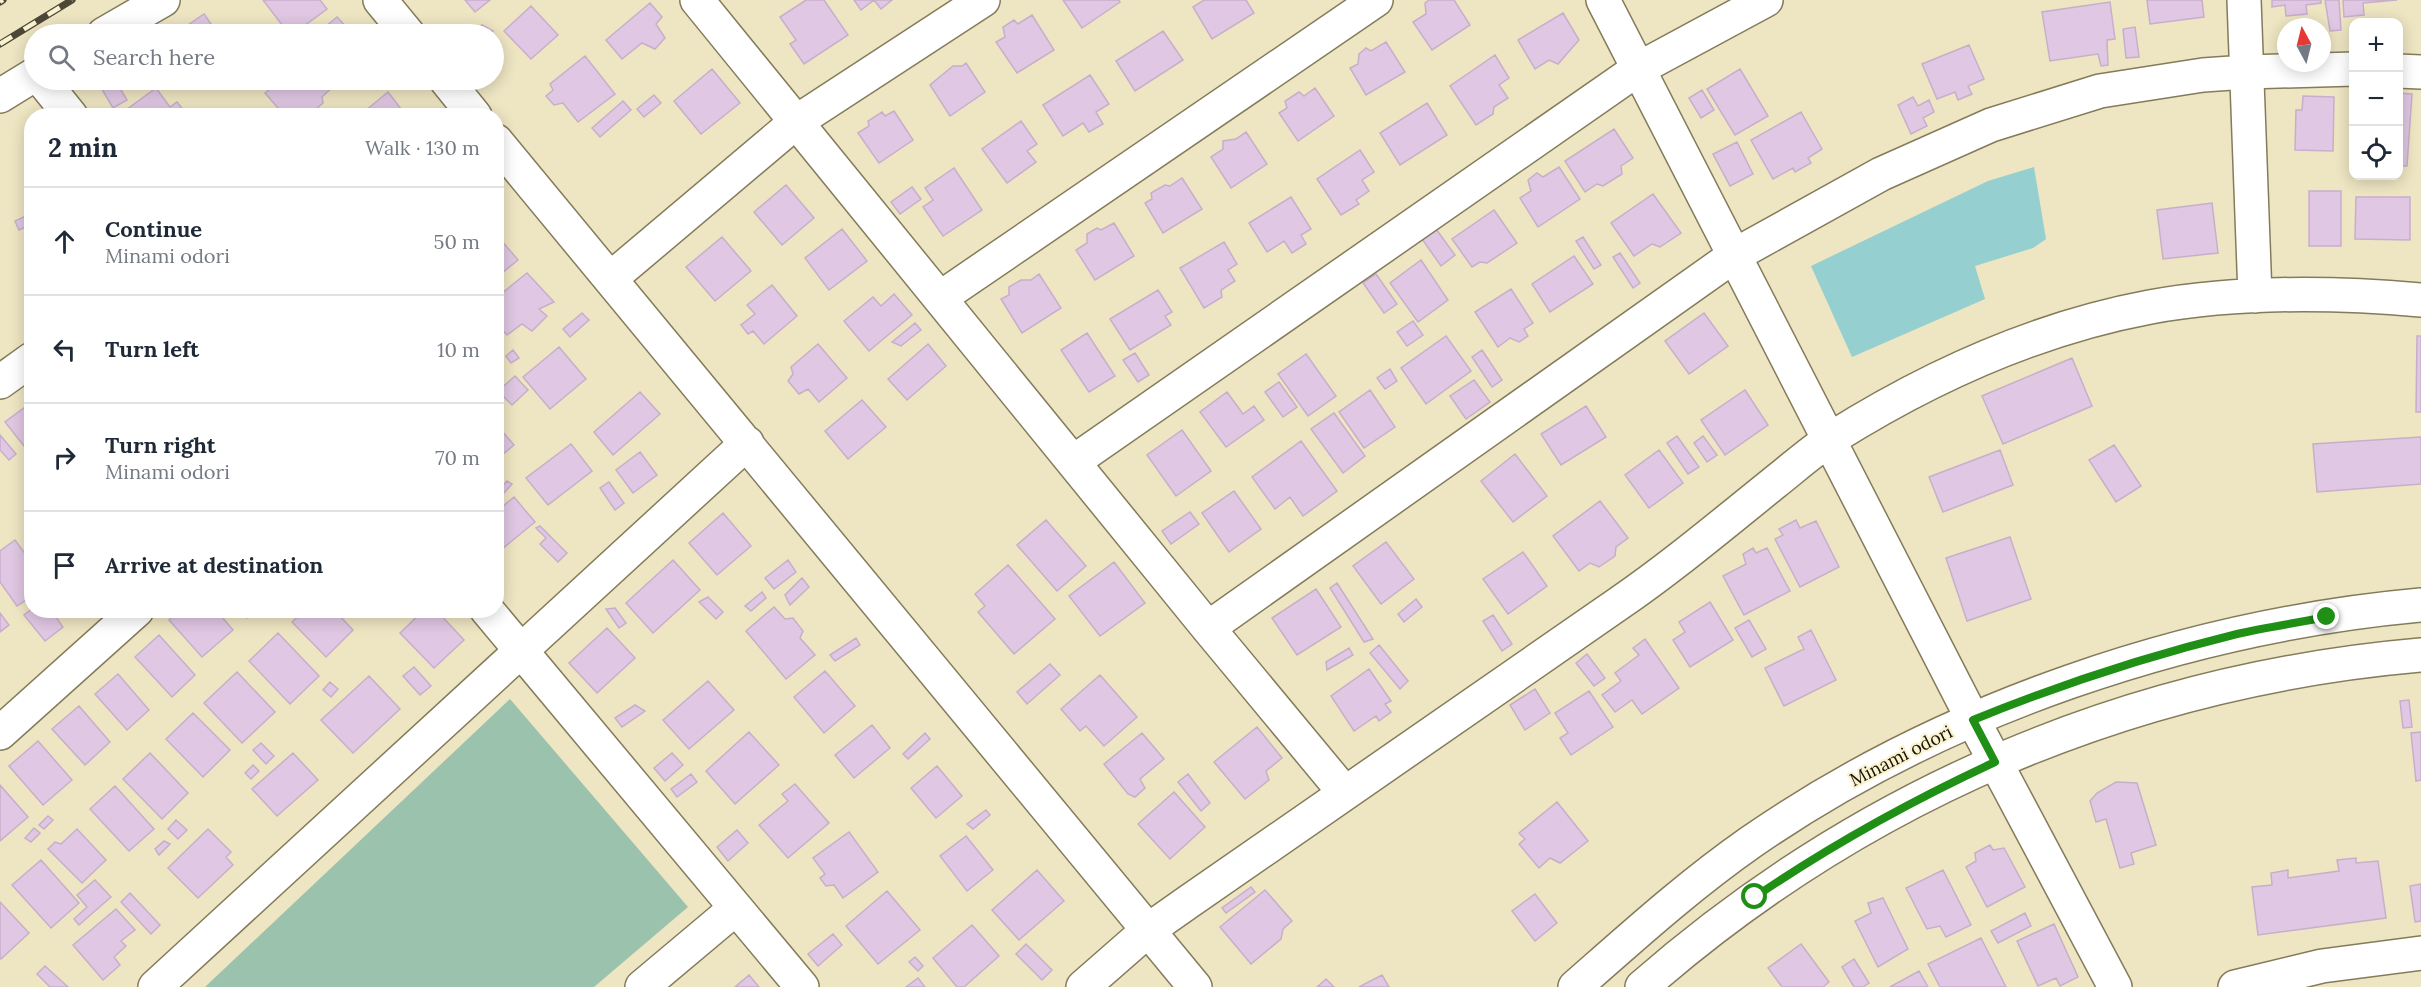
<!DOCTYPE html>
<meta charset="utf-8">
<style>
body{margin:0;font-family:Lora,serif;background:#f2f2f3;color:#1f2937}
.controls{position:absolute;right:18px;top:18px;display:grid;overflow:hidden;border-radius:12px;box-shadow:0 3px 15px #0003}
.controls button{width:54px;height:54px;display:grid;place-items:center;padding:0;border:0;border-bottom:2px solid #e0e1e3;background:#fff;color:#1f2937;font:30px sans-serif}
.compass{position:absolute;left:2277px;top:18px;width:54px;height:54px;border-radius:50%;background:#fff;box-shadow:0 3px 15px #0003;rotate:353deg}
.stop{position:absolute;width:18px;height:18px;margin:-14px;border:4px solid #208f16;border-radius:50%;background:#fff}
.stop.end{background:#208f16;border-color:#fff;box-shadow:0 2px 6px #0008}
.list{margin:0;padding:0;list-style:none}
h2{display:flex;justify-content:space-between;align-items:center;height:78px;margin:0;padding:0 24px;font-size:26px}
h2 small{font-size:20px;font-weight:400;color:#747a83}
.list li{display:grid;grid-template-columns:39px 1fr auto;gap:18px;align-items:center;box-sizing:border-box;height:108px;padding:0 24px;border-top:2px solid #e0e1e3}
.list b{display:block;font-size:22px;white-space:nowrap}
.list p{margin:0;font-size:20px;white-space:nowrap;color:#747a83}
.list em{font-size:20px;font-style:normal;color:#747a83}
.icon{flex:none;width:33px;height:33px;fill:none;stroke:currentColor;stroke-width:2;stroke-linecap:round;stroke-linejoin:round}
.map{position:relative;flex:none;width:2421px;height:987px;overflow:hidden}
.search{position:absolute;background:#fff;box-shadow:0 3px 15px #0003;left:24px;top:24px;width:480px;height:66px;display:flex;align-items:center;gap:15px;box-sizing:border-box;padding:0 21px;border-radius:33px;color:#747a83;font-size:22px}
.panel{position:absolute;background:#fff;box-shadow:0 3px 15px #0003;left:24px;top:108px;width:480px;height:510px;border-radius:24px}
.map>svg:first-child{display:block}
.green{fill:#9ac2ad}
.water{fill:#95cfcf}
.building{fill:#e0c7e3;stroke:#c7afca;stroke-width:1.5}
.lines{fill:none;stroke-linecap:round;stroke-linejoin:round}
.minor-casing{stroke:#847b5b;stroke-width:36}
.minor{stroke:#fff;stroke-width:33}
.rail-casing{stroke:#4c4736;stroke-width:7}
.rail{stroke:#fbf2cf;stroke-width:4.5;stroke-dasharray:14;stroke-linecap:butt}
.route{stroke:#208f16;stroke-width:8}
.labels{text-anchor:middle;stroke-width:4.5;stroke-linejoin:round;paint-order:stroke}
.street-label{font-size:18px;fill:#151206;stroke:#fbf2cf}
</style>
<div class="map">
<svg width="2421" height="987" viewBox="0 0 2421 987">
<rect width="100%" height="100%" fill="#eee5c2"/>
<path class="green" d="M510 699 688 907 594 987H205Z"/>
<path class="water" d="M2034 167 2046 239 2033 248 1975 266 1985 299 1852 357 1811 266 1988 181Z"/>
<path class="building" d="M263 0H320L327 9 293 34H289Z
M465 0H490L475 12Z
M806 0H824L848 35 804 64 790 44 796 40 780 17Z
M854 0H892L881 9 874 0 861 10Z
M1063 0H1119L1120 2 1082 28Z
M1204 0H1246L1254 13 1212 39 1193 7Z
M1429 0H1454L1470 25 1432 50 1413 22 1426 14 1425 3Z
M2147 0H2202L2204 17 2150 24Z
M2272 0H2321V3L2306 5 2307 14 2286 16 2285 5 2272 7Z
M2325 0H2339L2341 30 2330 31Z
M2343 0H2397L2363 3 2364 15 2344 17Z
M2110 2 2115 39 2107 40 2108 65 2101 66 2098 54 2050 61 2042 12Z
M650 3 662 17 656 24 665 38 655 49 642 43 622 59 606 40Z
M531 6 558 35 531 59 504 31Z
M1563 13 1579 40 1558 64 1549 60 1535 69 1518 40Z
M204 14 218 34H175Z
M1032 15 1054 50 1017 73 996 42 1005 37 1003 27 1014 20 1018 24Z
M337 17 352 33 317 34Z
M482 25 493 31 489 34H471Z
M2135 27 2139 57 2126 58 2123 29Z
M1163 31 1183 60 1135 91 1116 61Z
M1386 42 1405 72 1366 95 1350 68 1358 64 1359 54 1366 48 1371 51Z
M1969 45 1984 79 1968 86 1972 94 1958 100 1955 92 1937 99 1922 64Z
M1495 55 1509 78 1499 85 1508 98 1494 107 1493 114 1476 125 1450 86Z
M585 56 615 94 578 122 563 103 554 105 546 96 553 90 550 84Z
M966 63 985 92 950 116 930 85 953 66H962Z
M712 69 740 103 701 134 674 101Z
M1740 69 1768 116 1735 135 1707 89Z
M1090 75 1109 104 1096 112 1103 124 1089 132 1083 123 1063 136 1043 105Z
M99 80H115L127 100 113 108 97 81Z
M281 80H340L322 97 323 103 308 116H285L265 93Z
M156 88 170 107 177 102 188 116H130L126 110Z
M1315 88 1334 116 1298 141 1279 113 1287 108 1285 101 1299 92 1304 96Z
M1702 90 1714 110 1701 118 1689 98Z
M388 92 401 109 394 116H359Z
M2398 93 2412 94 2407 166H2398Z
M654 95 661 103 644 117 637 109Z
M2303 96 2334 97 2333 151 2295 150 2296 110H2302Z
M1913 97 1918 106 1929 100 1934 112 1923 118 1927 126 1911 134 1898 105Z
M623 101 631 110 600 137 592 128Z
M1427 103 1447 135 1400 165 1380 133Z
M894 111 913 140 879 163 858 133 869 126 868 121 882 112 885 116Z
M1801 112 1822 149 1808 158 1811 163 1795 172 1793 168 1773 179 1751 140Z
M2352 115H2354V163H2350Z
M1021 121 1037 144 1027 151 1036 162 1007 183 982 149Z
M1614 129 1633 158 1621 166 1622 174 1603 186 1597 184 1585 192 1565 161Z
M1246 132 1267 164 1231 188 1211 157 1223 149V141L1236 139Z
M1737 142 1753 174 1730 186 1713 154Z
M1360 150 1374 172 1362 180 1369 191 1356 200 1359 204 1341 215 1317 179Z
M1559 167 1580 199 1538 227 1520 198 1531 191 1528 180 1537 173 1543 177Z
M954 168 982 210 943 236 923 207 933 200 925 188Z
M1182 178 1202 209 1163 233 1145 203 1152 199 1151 193 1165 185 1170 186Z
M786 185 814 218 782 245 754 212Z
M912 187 921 199 900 214 891 202Z
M2309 191H2341V246H2309Z
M1653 194 1681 233 1660 247 1652 244 1634 256 1611 223Z
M1291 197 1311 229 1301 235 1306 244 1292 253 1284 241 1267 252 1249 223Z
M2356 197H2410V240L2355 239Z
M2212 203 2218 253 2163 259 2157 210Z
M1494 210 1517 243 1487 263 1480 262 1472 267 1452 239Z
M30 214 32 224 19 230 15 221Z
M1114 223 1134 256 1095 280 1076 250 1087 243V234L1097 228 1101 230Z
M842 229 867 261 829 290 805 258Z
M1436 229 1455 255 1441 266 1422 239Z
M496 234 518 260 496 278Z
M722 237 751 271 715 301 686 267Z
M1583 237 1601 265 1594 269 1576 241Z
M1224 242 1237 264 1228 270 1235 281 1221 290 1222 297 1204 308 1180 268Z
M1620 253 1640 283 1633 288 1613 257Z
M1574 256 1593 284 1550 312 1532 284Z
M1421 260 1448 300 1418 322 1390 283Z
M527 273 554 302 539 309 547 316 532 331 522 324 507 335 496 323V298Z
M1039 274 1061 308 1022 333 1001 299 1009 295V287L1021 280H1031Z
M1376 274 1397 304 1384 313 1363 283Z
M772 285 797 316 764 344 753 331 748 334 741 325 755 314 747 305Z
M1511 289 1533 323 1524 329 1528 336 1519 342 1510 338 1498 347 1475 312Z
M1158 290 1172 312 1165 316 1171 325 1130 350 1110 319Z
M894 294 912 315 869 351 844 321 873 297 881 306Z
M582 313 589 320 570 337 563 329Z
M1704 313 1728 346 1689 374 1665 341Z
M1413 321 1423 335 1407 346 1397 332Z
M915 323 921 330 901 346 892 342Z
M1087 333 1115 376 1089 392 1061 350Z
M1446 336 1471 371 1426 404 1401 368Z
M2417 336H2421V412H2416Z
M818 344 847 378 819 402 808 389 799 394 788 381 793 374 791 367Z
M928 344 946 366 907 400 888 379Z
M559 347 586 379 550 409 523 377Z
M513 350 519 358 511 363 506 356Z
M1482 350 1502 380 1492 387 1472 357Z
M1135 353 1149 375 1138 382 1123 360Z
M1306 354 1336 396 1308 416 1278 374Z
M2072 358 2092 406 2003 444 1982 396Z
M1390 369 1397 381 1385 389 1377 378Z
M515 376 528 390 512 405 498 391Z
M1474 380 1490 402 1466 419 1450 396Z
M1279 382 1297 407 1283 417 1265 392Z
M1370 390 1395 427 1364 448 1339 412Z
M1745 390 1768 425 1725 455 1701 420Z
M640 392 660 414 613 455 594 432Z
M1227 392 1243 414 1254 406 1264 420 1226 447 1200 412Z
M862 400 886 427 848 459 825 431Z
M32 402V456L5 422Z
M1586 406 1606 437 1561 465 1541 434Z
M1334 413 1365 456 1343 473 1311 429Z
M496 424 514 445 496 460Z
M1182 430 1211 471 1176 496 1147 455Z
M0 435 16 454 9 460 0 450Z
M1677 436 1699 467 1688 474 1667 443Z
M1703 436 1717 455 1707 462 1694 443Z
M2421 437V484L2317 492 2313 444Z
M1301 441 1337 491 1303 516 1290 497 1275 509 1252 477Z
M571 444 592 471 548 505 526 478Z
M2114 445 2141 486 2116 502 2089 460Z
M1659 450 1683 483 1649 508 1625 475Z
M2000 450 2013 485 1943 512 1929 477Z
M640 452 657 475 633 493 616 470Z
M1515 454 1547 496 1513 522 1481 481Z
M507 481 512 484 504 493 498 491Z
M609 482 624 503 615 510 600 488Z
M1234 491 1261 529 1229 552 1202 513Z
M514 497 535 522 496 554V512Z
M1600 501 1628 538 1616 547 1615 556 1599 567 1590 563 1579 571 1553 536Z
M1190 512 1199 524 1171 544 1162 531Z
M723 513 751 546 717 575 689 543Z
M1046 520 1086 566 1057 591 1017 545Z
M1796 520 1800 528 1816 521 1839 567 1800 587 1775 539 1783 535 1779 529Z
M540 526 567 553 558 562 540 544 546 538 536 528Z
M2010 537 2031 599 1967 621 1946 558Z
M15 540 32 563V596L17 606 0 582V551Z
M1386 542 1414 579 1381 604 1353 566Z
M1753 548 1756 553 1767 548 1790 591 1744 615 1723 576 1746 564 1743 554Z
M1523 552 1547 586 1508 614 1483 579Z
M673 560 700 590 653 633 626 603Z
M788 560 796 572 774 589 765 578Z
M1114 562 1145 603 1100 636 1069 596Z
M1008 565 1055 619 1014 654 978 612 985 606 975 594Z
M802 578 809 587 790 605 785 595Z
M1337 583 1373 639 1364 642 1330 588Z
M1316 589 1341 627 1297 655 1272 618Z
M762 592 766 598 751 611 745 606Z
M708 597 723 612 716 619 699 602Z
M1416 599 1422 607 1404 622 1398 614Z
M1710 602 1733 640 1690 667 1673 640 1685 632 1679 622Z
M774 607 785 619 793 618 803 631 800 638 815 655 786 679 746 631Z
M615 608 626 623 619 628 606 609Z
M32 609 51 610 63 627 45 641 24 615Z
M180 610H216L233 630 202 657 169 620Z
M239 610H255L247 618Z
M305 610H334L353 630 326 657 292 622Z
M424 610H436L464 640 434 668 400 633Z
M0 613 9 625 0 632Z
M1493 615 1512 644 1502 651 1483 621Z
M1749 620 1766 649 1752 657 1735 628Z
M607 628 635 658 597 693 569 663Z
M1811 630 1836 680 1784 706 1765 668 1804 649 1798 637Z
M278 633 319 676 290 704 249 661Z
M159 635 195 675 172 697 135 657Z
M856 638 860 645 835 661 830 655Z
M1645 639 1679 688 1642 714 1632 700 1615 712 1602 695 1621 681 1615 673 1639 655 1633 648Z
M1379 645 1408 681 1400 689 1370 653Z
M1349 648 1353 655 1327 670 1326 662Z
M1587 654 1605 678 1594 686 1576 663Z
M1050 664 1060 675 1027 704 1017 692Z
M414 667 431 686 420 695 403 676Z
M1369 669 1391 701 1385 704 1391 712 1379 721 1376 716 1354 731 1331 696Z
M825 671 855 706 824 733 794 697Z
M237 672 275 712 242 743 204 703Z
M118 674 149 710 127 730 95 694Z
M1100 675 1137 717 1104 746 1086 726 1080 731 1061 709Z
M369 676 400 709 353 753 321 720Z
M708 681 734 710 689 749 663 720Z
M330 682 338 689 331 697 323 690Z
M1535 689 1550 713 1525 730 1510 705Z
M1589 691 1613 727 1571 755 1560 738 1568 733 1555 713Z
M2409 700 2412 727 2403 728 2400 701Z
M635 705 645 711 622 727 615 718Z
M79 706 110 742 85 765 52 729Z
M193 713 230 750 203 777 166 739Z
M872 725 890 748 854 778 835 755Z
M1257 727 1282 758 1266 771 1269 780 1245 799 1214 762Z
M749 732 779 765 735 804 706 771Z
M2421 732V780L2416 781 2411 733Z
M925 733 930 739 908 759 903 754Z
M1142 733 1164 759 1140 779 1145 788 1135 797 1128 794 1104 764Z
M38 741 72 780 43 805 9 766Z
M261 743 274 756 266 764 253 750Z
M150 753 188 793 162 819 123 779Z
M293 753 318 780 277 816 252 789Z
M672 753 683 765 665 781 654 768Z
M253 765 259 771 251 779 245 773Z
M937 766 962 796 936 818 911 788Z
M691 774 697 782 677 797 671 789Z
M1188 774 1210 803 1201 811 1178 782Z
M2116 782 2137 783 2156 845 2131 853 2134 864 2120 868 2106 819 2096 822 2090 801 2097 793Z
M795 784 829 823 788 858 759 825 788 801 782 794Z
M0 785 28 817 0 841Z
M115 786 154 829 129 851 90 809Z
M1174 792 1205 827 1170 859 1138 824Z
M1557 802 1588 841 1560 863 1550 858 1539 868 1519 844 1525 839 1519 833Z
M986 810 990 815 973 829 967 824Z
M48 816 53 820 44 829 39 825Z
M176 820 187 830 178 839 168 829Z
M34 828 40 833 31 842 25 838Z
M77 829 106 860 82 883 48 849 55 842 61 844Z
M208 829 231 852 226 857 233 865 198 898 168 868Z
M737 830 748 843 728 861 717 847Z
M849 832 878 872 843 898 834 885 826 886 820 878 825 874 813 858Z
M966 836 993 870 967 891 940 856Z
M164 841 170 844 159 855 155 849Z
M1990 845 1993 850 2004 848 2025 887 1987 907 1966 867 1976 861 1975 853Z
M2356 858V863L2378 861 2386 918 2258 935 2252 887 2272 885 2271 873 2288 870V878L2339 871 2337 860Z
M41 860 79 903 51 928 12 885Z
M1037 870 1064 901 1019 940 992 910Z
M1943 870 1971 925 1946 937 1940 926 1927 929 1906 888Z
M95 880 111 897 79 925 74 919 87 907 77 895Z
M2421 884V921L2415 922 2410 886Z
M1251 887 1255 892 1226 913 1222 908Z
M1265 890 1292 921 1283 929 1281 939 1251 964 1220 927Z
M887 891 920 930 878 964 846 926Z
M130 893 160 925 151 934 121 902Z
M1535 894 1557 923 1535 941 1512 911Z
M1883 898 1908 949 1878 967 1855 921 1871 913 1868 903Z
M0 902 29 933 1 959 0 958Z
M116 909 135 930 121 941 126 946 114 957 120 965 103 980 73 945Z
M2025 913 2031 926 1998 943 1991 931Z
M2054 924 2078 977 2060 986 2056 978 2038 986 2017 941Z
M972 925 999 956 964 987H957L933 958Z
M833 934 842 945 818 966 808 954Z
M1981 938 2006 987H1940L1928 964Z
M1026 944 1052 970 1042 980 1016 954Z
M1801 944 1829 982 1823 987H1782L1768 968Z
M915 957 923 966 918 971 909 962Z
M1854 959 1869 983 1863 987H1854L1842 967Z
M45 966 68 987H50L37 974Z
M1919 971 1928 987H1890Z
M749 975 759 987H735Z
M1382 975 1389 987H1359Z
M918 978 925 987H906Z
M1326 979 1334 987H1317Z"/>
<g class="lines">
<g class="minor-casing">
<path id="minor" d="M380 0 408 34
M697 0 1208 628 1344 792
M1603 0 1973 720 2115 987
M2244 0 2255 296
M104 34 163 0
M2398 71 2421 72
M42 80 71 116
M446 80 475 116
M0 96 34 75
M496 141 1195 987
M610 279 796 122 983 0
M940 298 1376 0
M0 382 32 359
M1073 462 1638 69 1766 0
M487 610 802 987
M1208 628 1735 255 1881 174 1991 125 2100 91 2203 75 2246 72 2354 69
M0 733 137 610
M155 987 747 443
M642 987 736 908
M1083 987 1147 931C1303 821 1461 714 1618 604 1672 567 1723 524 1774 483 1793 468 1812 451 1832 438 1929 377 2038 328 2150 307 2239 291 2331 292 2421 300
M1575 987C1632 937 1688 886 1751 842 1943 709 2188 626 2421 605
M1642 987C1862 794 2130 680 2421 655
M2235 987 2322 966 2421 953"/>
</g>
<use href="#minor" class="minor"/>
<g class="rail-casing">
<path id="rail" d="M0 2 3 0
M0 44 72 0"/>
</g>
<use href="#rail" class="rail"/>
</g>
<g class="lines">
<path class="route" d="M1755 897C1831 845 1911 801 1995 762L1973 720C2059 685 2147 656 2237 634 2267 627 2297 623 2327 617"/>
</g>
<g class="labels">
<g class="street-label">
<text transform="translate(1901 756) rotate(-27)" y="6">Minami odori</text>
</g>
</g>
</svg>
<div class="controls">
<button>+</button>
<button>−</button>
<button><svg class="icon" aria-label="locate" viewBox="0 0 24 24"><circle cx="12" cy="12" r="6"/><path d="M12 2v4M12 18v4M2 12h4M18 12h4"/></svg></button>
</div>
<svg class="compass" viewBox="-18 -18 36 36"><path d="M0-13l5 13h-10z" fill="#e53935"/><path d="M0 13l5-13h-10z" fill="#747a83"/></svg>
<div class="stop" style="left:1755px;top:897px"></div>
<div class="stop end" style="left:2327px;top:617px"></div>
<div class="search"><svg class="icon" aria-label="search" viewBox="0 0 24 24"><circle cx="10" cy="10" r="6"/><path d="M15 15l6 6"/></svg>Search here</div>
<section class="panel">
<h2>2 min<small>Walk · 130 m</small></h2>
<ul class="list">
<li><svg class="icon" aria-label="ahead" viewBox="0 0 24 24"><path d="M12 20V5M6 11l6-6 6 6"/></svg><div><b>Continue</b><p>Minami odori</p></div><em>50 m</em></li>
<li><svg class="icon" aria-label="left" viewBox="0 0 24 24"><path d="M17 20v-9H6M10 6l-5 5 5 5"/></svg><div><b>Turn left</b></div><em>10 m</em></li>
<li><svg class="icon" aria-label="right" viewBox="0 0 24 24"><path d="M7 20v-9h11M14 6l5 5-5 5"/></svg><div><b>Turn right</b><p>Minami odori</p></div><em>70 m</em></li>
<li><svg class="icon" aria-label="arrive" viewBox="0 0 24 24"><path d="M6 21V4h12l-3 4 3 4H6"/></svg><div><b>Arrive at destination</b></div></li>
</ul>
</section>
</div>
